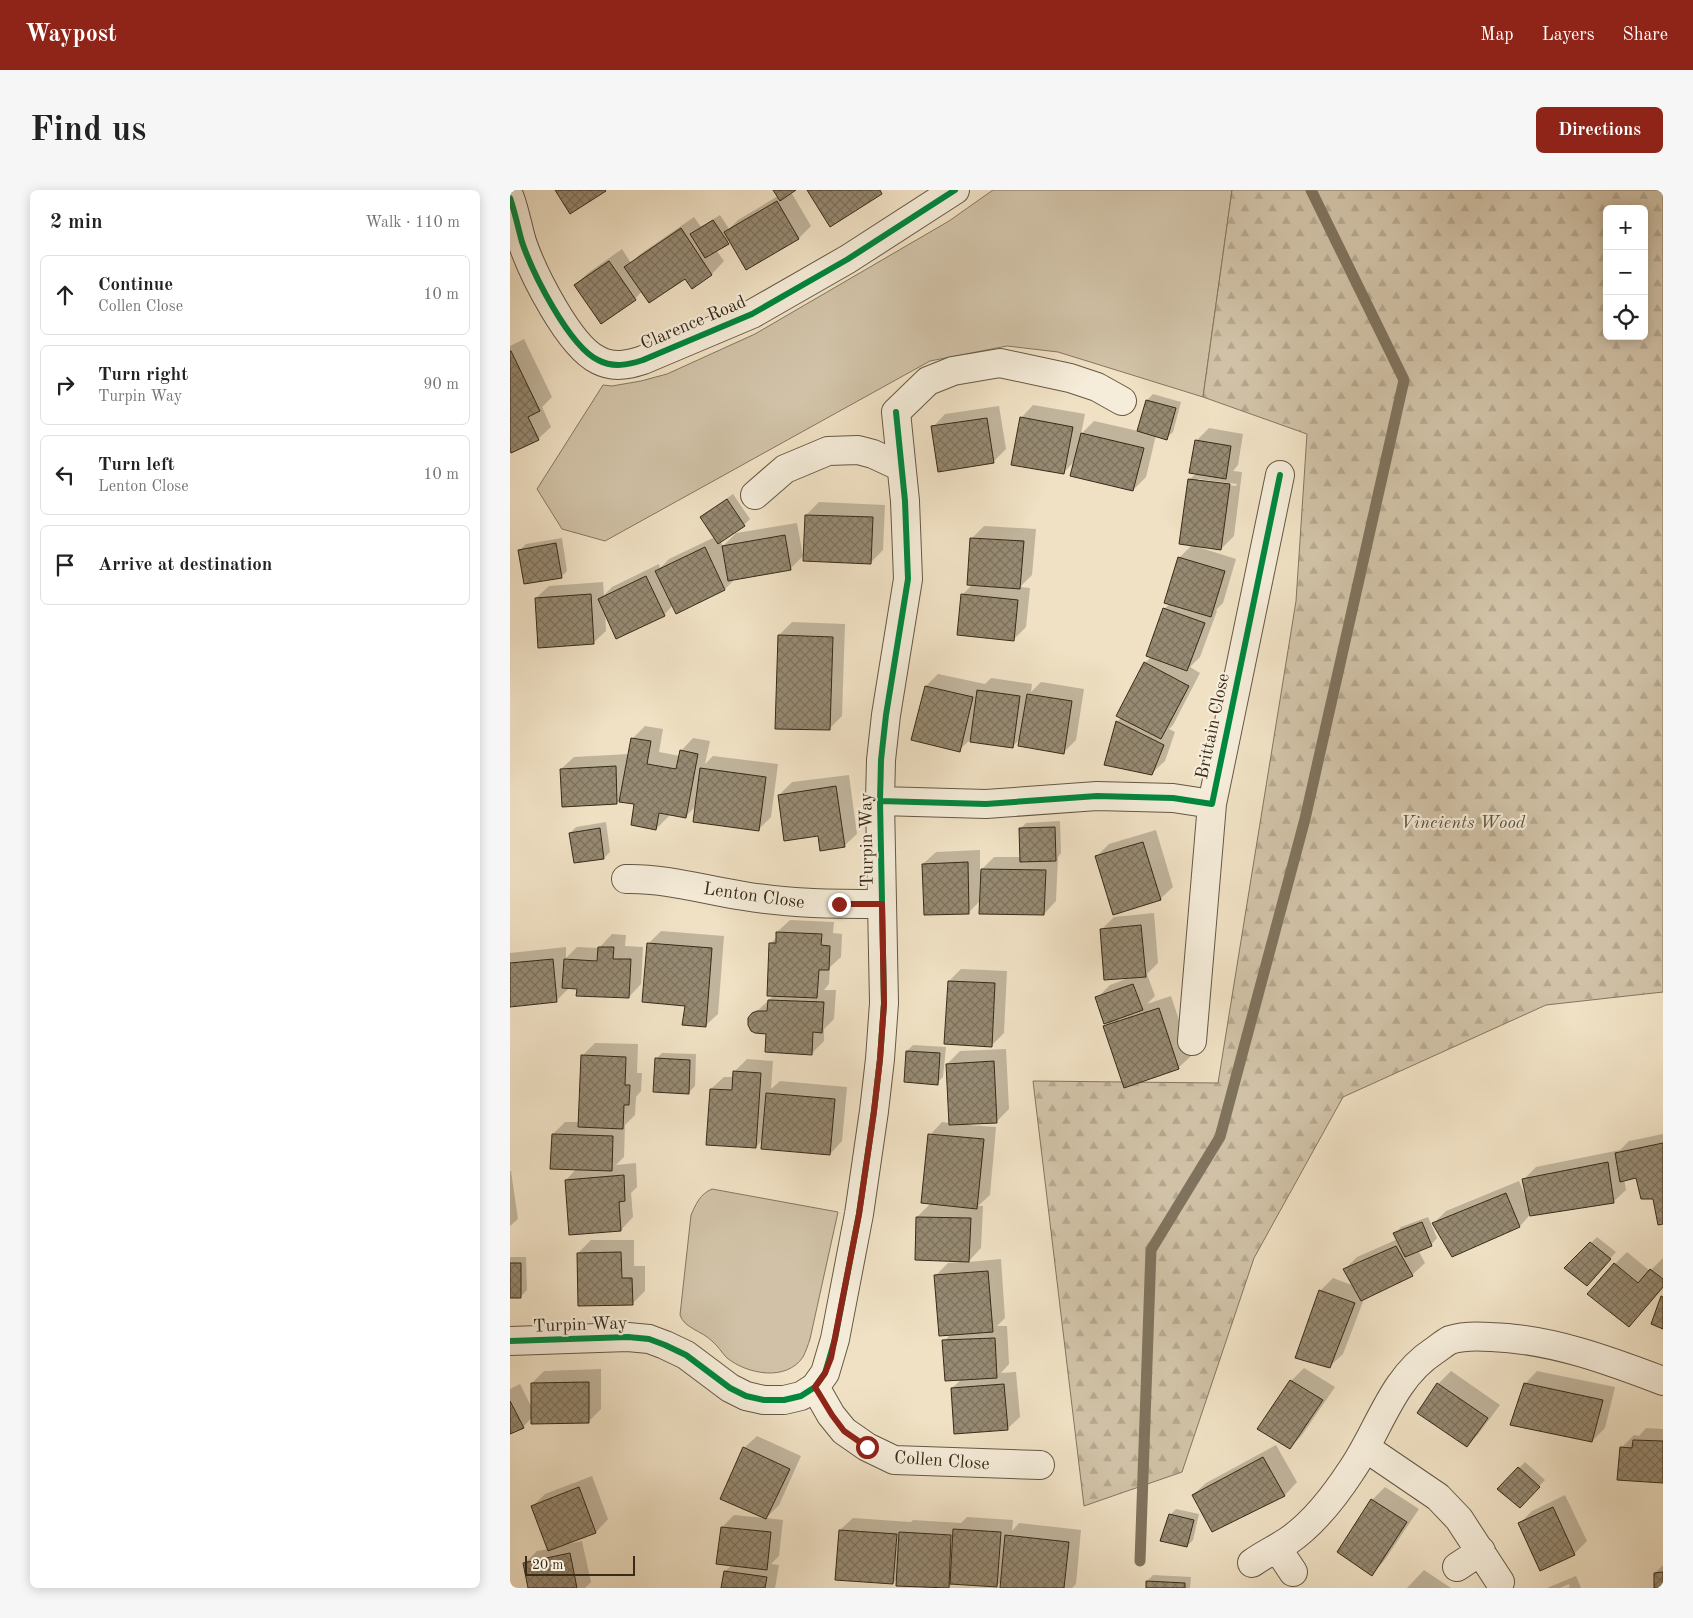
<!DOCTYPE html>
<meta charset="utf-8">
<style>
body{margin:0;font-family:"Old Standard TT",serif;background:#f6f6f6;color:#222}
.controls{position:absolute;right:15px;top:15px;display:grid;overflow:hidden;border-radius:8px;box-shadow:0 2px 12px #0003}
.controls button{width:45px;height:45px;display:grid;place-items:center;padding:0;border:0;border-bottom:1px solid #e0e0e0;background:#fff;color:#222;font:25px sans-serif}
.scale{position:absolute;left:15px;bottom:12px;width:110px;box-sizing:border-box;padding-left:5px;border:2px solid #372b19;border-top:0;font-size:14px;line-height:18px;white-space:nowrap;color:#372b19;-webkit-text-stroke:4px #f5ecd9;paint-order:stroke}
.stop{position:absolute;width:15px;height:15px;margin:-11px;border:4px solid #8f2418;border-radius:50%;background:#fff}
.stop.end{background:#8f2418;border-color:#fff;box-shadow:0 1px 5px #0008}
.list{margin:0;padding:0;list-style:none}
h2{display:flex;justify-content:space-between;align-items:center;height:65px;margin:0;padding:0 20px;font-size:21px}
h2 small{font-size:16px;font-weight:400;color:#767676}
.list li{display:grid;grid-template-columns:32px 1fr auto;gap:15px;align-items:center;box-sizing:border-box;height:80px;margin:0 10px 10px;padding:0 10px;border:1px solid #e0e0e0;border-radius:8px}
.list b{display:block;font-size:19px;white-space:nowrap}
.list p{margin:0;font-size:16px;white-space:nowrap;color:#767676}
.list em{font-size:16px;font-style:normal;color:#767676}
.icon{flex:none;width:28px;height:28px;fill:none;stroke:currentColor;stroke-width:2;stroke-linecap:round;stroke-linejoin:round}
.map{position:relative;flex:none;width:1153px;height:1398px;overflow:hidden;border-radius:8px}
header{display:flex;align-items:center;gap:30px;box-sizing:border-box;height:70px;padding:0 25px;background:#8f2418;color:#fff}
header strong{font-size:24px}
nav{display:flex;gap:28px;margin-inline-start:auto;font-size:18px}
.intro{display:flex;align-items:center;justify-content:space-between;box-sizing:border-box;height:120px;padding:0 30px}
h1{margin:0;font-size:35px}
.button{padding:12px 22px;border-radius:8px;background:#8f2418;color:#fff;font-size:18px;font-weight:700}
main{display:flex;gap:30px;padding:0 30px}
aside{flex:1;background:#fff;border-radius:8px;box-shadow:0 2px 12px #0003}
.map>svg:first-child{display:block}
.green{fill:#d1c2a7;stroke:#847660}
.forest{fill:url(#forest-firs);stroke:#847660;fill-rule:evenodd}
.shadow{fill:#0003;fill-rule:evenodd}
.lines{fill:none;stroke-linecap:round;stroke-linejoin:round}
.stream{stroke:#80735d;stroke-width:11}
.building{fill:url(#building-cross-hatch);stroke:#372b19}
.minor-casing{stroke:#655844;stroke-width:30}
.minor{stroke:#f5ecd9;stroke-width:28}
.cycleway-casing{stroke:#f5ecd9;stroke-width:9}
.cycleway{stroke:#00873e;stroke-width:6}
.route{stroke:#8f2418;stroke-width:6}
.labels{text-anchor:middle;stroke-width:4.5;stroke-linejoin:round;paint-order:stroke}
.street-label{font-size:18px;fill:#372b19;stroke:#f5ecd9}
.park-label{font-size:18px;font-style:italic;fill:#5e513c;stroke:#f5ecd9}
</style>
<header>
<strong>Waypost</strong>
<nav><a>Map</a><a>Layers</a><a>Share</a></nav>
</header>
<div class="intro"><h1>Find us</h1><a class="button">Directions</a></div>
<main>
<aside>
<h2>2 min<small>Walk · 110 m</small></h2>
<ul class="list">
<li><svg class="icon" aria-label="ahead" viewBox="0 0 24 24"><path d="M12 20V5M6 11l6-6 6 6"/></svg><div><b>Continue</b><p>Collen Close</p></div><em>10 m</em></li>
<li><svg class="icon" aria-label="right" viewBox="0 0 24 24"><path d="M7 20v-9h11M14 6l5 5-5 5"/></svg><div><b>Turn right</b><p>Turpin Way</p></div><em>90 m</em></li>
<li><svg class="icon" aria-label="left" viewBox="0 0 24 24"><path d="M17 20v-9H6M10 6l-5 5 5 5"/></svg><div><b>Turn left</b><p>Lenton Close</p></div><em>10 m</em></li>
<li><svg class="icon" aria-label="arrive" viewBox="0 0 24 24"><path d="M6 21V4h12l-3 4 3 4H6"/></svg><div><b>Arrive at destination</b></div></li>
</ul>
</aside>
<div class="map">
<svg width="1153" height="1398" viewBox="0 0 1153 1398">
<defs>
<pattern id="forest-firs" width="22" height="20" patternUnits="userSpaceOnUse" patternTransform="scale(1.25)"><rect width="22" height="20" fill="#d1c2a7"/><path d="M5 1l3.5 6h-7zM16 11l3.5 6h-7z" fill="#b4a78f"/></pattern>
<pattern id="building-cross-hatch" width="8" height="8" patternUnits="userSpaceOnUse" patternTransform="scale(1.25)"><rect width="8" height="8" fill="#978a72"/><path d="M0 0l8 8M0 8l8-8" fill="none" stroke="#7c715d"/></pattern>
</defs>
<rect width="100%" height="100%" fill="#f0e1c4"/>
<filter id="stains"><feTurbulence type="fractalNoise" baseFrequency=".004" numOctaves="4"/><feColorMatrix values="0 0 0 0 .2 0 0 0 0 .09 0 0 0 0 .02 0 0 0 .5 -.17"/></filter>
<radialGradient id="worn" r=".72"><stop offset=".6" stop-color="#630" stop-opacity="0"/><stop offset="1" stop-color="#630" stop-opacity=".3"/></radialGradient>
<path class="green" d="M483 0H722L693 207 548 162 497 156 420 171 95 351 52 339 27 299 93 195 102 196 131 191 157 184 245 144 439 31Z
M202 999 328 1022 300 1149C298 1155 296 1161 293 1167 276 1192 237 1184 217 1168 212 1163 208 1156 202 1151 192 1141 174 1138 170 1125L181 1025C186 1014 190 1004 202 999Z"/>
<path class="forest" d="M722 0H1153V802L1036 815 833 907 744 1068 672 1282 574 1316 523 891 708 893 786 411 797 244 693 207ZM1097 19H1134V146H1097Z"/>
<path class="shadow" d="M264 0H284L281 2 301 36 289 48 236 78 220 50 206 60 214 71 202 84 182 97 176 87 132 101 125 109 65 95 78 83 112 59 121 73 129 65 184 27 191 37 210 25 219 39 228 30 268 6Z
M14 149 42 207 32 217 41 237 28 249 0 258V156Z
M643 204 671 212 663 242 656 248 646 245 636 287 623 300 565 271 553 283 511 228 523 215 575 224 571 244 584 231 628 241 637 210Z
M489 216 496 259 483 272 423 237 435 224Z
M699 238 733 244 728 275 723 281 732 282 724 346 711 359 688 356V357L726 369 713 413 706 420 707 421 690 467 680 477 690 483 663 535 659 539 665 542 655 571 642 583 607 532 612 527 635 473 641 467 654 419 660 414 669 368 682 355 679 290 686 283V251ZM688 289 727 294 726 296 688 292Z
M223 304 240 329 234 335 210 351 213 356 226 343 287 333 293 366 280 379 225 389 215 399 163 415 154 425 95 421 96 441 83 453 26 408 39 396 93 392 94 405 102 397 149 374 150 378 159 369 205 347 192 328 198 322Z
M309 312 375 315 373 360 360 373 296 325Z
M474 336 526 339 522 385 510 397 520 398 516 437 503 450 453 404 463 394 462 348Z
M52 348 57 381 51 387 10 360 16 354Z
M282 432 335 434 332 526 319 539 266 537 269 445Z
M428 484 475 494 481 488 522 494 521 502 531 492 574 499 566 550 553 563 510 549 502 557 462 548 449 560 416 496Z
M135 536 153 539 149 562 170 566 171 561 183 548 200 551 195 574 203 566 268 574 261 627 249 639 186 616 175 627 159 624V626L146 639 126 613 109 611 107 613 51 579 64 567 119 564 122 549Z
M339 585 347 644 334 656 309 644 269 605 282 592Z
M550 631 551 663 548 667 546 711 534 724 471 710 459 722 413 674 426 662 470 660V681L484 667H511L510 639 516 633Z
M96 632 100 662 94 668 60 643 66 637Z
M646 640 663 697 650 709 586 667 599 654Z
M644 723 648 773 637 784 645 806 637 814 661 806 681 866 668 878 595 836 601 830 587 808 600 795 619 788 592 739 604 727Z
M280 730 324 732 323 743 332 744 331 767 320 777 319 794 314 800H326L324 829 314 839V851L301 864 257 843 241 827 264 805 261 753 267 747V742Z
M151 741 214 746 208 824 195 836 176 814 138 754Z
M102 744 116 745 115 756 133 757 131 794 119 807 68 798H59L46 811 0 815V763L56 757V768L67 757 89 758Z
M451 779 497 781 494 843 482 855 439 791Z
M85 853 128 854 127 883H132L131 901 126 907 125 925 115 935 114 967 106 975 126 973 127 997 121 1003 123 1027 111 1040 56 990 67 978 43 944 55 932H70L72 866Z
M403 855 436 857 433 887 427 893 397 861Z
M496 859 499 919 486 932 458 933V935L486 937 480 1005 468 1016H473L471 1058 458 1072 491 1069 495 1128 487 1136H497L499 1174 491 1183 506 1182 510 1227 497 1239 442 1198 452 1189 434 1151 441 1144 425 1086 438 1073 450 1072V1070L407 1027 421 1013 420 945 432 932 440 933 437 874 450 861Z
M152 863 186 864 185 896 179 902 146 869Z
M237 869 263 871 261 899 270 891 337 897 332 951 320 964 253 949 246 957 201 899 214 887H224L225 881Z
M1153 944V1032L1149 1033 1144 1007 1127 987 1114 989 1116 1000 1103 1012 1020 1025 1010 1036 943 1066 924 1033 936 1021 1009 991 1016 1008 1017 1007 1013 990 1026 977 1110 960 1119 951Z
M0 981H1L8 1029 0 1036Z
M918 1027 927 1048 921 1055 908 1060 915 1073 902 1085 854 1109 833 1164 820 1176 810 1101 823 1088 844 1096 835 1079 847 1067 888 1049 885 1043 891 1037Z
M1087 1047 1106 1062 1083 1088 1056 1078Z
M81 1050H124V1076H135V1101L122 1114 68 1063Z
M1117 1062 1140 1081 1153 1068V1098L1119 1135 1105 1074Z
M0 1067H16L17 1100 11 1106H0Z
M794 1178 825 1197 792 1245 780 1258 781 1191Z
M91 1179V1219L78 1232 22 1227 13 1237 0 1243V1199L10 1194 22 1218V1193L34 1181Z
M941 1181 990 1215 969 1243 957 1256 908 1223 928 1194Z
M1027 1181 1105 1197 1095 1238 1082 1251 1015 1194Z
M1136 1238 1153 1239V1291L1109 1289 1111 1258 1124 1245 1129 1246Z
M247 1246 291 1266 269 1315 256 1328 273 1330 269 1366 261 1374 269 1375 265 1398H213L215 1381 222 1375 212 1337 224 1325 255 1328 234 1258Z
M766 1255 787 1292 775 1305 703 1340 683 1305 696 1293Z
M1015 1272 1035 1290 1010 1317 989 1299Z
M82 1286 98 1329 86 1342 54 1354V1355L72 1351 81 1392 75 1398H19L14 1374 27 1361 39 1359 23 1316 35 1304Z
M875 1297 909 1319 874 1371 862 1384 829 1362 862 1310Z
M1055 1305 1077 1351 1064 1364 1010 1333 1022 1321Z
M666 1319 689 1324 683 1350 677 1356 660 1325Z
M457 1327 503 1330 502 1341 509 1333 571 1340 566 1394 562 1398H491L492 1391 486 1396 443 1393 438 1398 388 1388 383 1393 330 1340 343 1328 401 1332 403 1330 451 1333Z
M1153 1375V1398H1145V1383Z
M914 1380 941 1398H897Z
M643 1385 681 1387 680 1398H637V1391Z
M1066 1386 1071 1398H1056L1060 1397 1059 1394 1050 1398H1037Z"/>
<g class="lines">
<path class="stream" d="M630 1371 641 1060 710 947 795 629 894 190 801 0"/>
</g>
<path class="building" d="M45 0H95L96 1 60 24Z
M263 0H286L270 11Z
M297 0H370L372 4 320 37Z
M267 11 289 49 236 80 214 42Z
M203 30 219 54 195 68 180 44Z
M171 38 202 85 182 99 175 89 139 113 114 77Z
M99 71 126 110 91 134 64 95Z
M0 161H1L30 221 18 227 29 250 1 263 0 261Z
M636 210 666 218 657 250 627 241Z
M510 227 563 237 554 284 501 275Z
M477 228 484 273 428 282 421 236Z
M571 243 634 258 623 301 560 286Z
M685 250 721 256 716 289 679 283Z
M678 289 720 294 711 360 669 354Z
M217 309 235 336 208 354 190 327Z
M295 325 363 327 361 374 293 371Z
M275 345 281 380 218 391 212 356Z
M460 348 514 351 510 399 457 395Z
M46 353 52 388 14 394 8 360Z
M195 357 215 400 166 424 145 381Z
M668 367 715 381 701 427 654 413Z
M136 386 155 426 106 449 88 409Z
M81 404 84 454 28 458 25 408Z
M451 404 508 410 504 451 447 445Z
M653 418 695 433 677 481 636 466Z
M268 445 323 447 320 540 265 539Z
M634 472 679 496 651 549 606 526Z
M415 496 463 507 450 562 401 550Z
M467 500 510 506 503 558 460 552Z
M517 504 562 511 554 564 508 556Z
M606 531 654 555 642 585 594 575Z
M121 548 141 551 137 574 166 579 170 560 188 564 176 628 149 623 146 640 121 635 124 614 109 612Z
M106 576 107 614 52 617 50 579Z
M190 578 256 587 249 641 183 632Z
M326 596 335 657 310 661 308 646 274 651 268 605Z
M545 637 546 671 510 672 509 638Z
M90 638 94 669 64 673 59 643Z
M633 652 651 710 603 725 585 666Z
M458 672 459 724 414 725 412 674Z
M471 679 536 680 534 725 469 724Z
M631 735 636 787 594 790 590 739Z
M266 742 312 744 311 755 320 756 319 780H309L307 808 257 806 259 753H266Z
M137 753 202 758 196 837 172 835 175 816 132 812Z
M88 757H104L103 769H121L119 808 66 806 67 799 52 798 54 769 87 771Z
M43 769 47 812 0 817V773Z
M438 791 485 793 482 857 434 854Z
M623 794 633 820 594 834 585 807Z
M258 810 314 812 312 843 303 842 302 865 255 862 256 844 245 843 241 841 238 835V828L242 823 247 821H257Z
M649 818 669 879 614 898 593 836Z
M396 861 430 863 428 895 394 892Z
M71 865 116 867 115 895H120L119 915H114L113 939 68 937Z
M145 868 180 870 179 904 143 902Z
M484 871 487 933 439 935 436 874Z
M223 881 251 883 246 958 196 955 200 899 222 900Z
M256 903 325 909 320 965 251 959Z
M42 944 103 946 102 981 40 979Z
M418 944 474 949 467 1019 411 1013Z
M1153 953V1034L1148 1035 1143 1009H1131L1126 988 1110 992 1105 963Z
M1098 972 1104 1013 1020 1026 1012 989Z
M114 985 115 1011 109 1012 111 1041 59 1045 55 990Z
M996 1003 1010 1037 942 1067 922 1033Z
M406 1027 461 1028 459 1072 405 1070Z
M912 1032 922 1056 895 1067 883 1043Z
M1080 1052 1101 1069 1077 1096 1054 1078Z
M886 1056 903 1086 851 1111 833 1079Z
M111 1062 112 1088H122L123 1115 68 1116 67 1063Z
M0 1073H11V1108H0Z
M1104 1073 1128 1093 1140 1079 1153 1089V1097L1119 1137 1077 1104Z
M478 1081 483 1142 429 1146 424 1085Z
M809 1100 845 1113 820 1178 785 1168Z
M1151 1106 1153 1107V1139L1141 1134Z
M485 1148 487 1188 435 1191 432 1150Z
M780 1190 813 1210 780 1259 747 1239Z
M79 1192V1233L21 1234V1193Z
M927 1193 978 1228 957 1257 907 1223Z
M1014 1193 1093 1210 1082 1252 1000 1235Z
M494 1194 498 1240 444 1244 441 1198Z
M0 1211 14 1238 0 1244Z
M1123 1250 1153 1251V1293L1107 1290 1110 1257 1122 1258Z
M233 1257 280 1279 256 1329 210 1309Z
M753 1267 775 1306 702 1342 682 1305Z
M1008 1277 1030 1297 1010 1318 987 1299Z
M69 1297 86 1343 38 1361 21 1316Z
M861 1309 897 1332 862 1386 827 1362Z
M1043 1317 1065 1365 1030 1381 1008 1333Z
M659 1324 684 1330 677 1357 650 1351Z
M211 1337 261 1342 257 1380 206 1374Z
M443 1339 491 1342 487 1397 440 1394Z
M329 1340 387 1344 383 1394 325 1390Z
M389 1342 441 1345 439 1398 386 1396Z
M495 1345 559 1352 554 1398H490Z
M60 1363 67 1398H18L13 1373Z
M214 1381 257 1387 255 1398H211Z
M1153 1382V1398H1144V1383Z
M636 1391 675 1393V1398H636Z"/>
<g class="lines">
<g class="minor-casing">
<path id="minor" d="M0 8C5 22 8 38 12 52 23 84 59 156 88 170 103 178 118 175 133 170L242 124 338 69 445 0
M245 305 275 279 318 261 348 260 363 264 391 277
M370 611 476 614 587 606 663 608 702 614 770 285
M116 689C156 688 195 700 234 706 280 714 326 714 372 714
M682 851 702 614
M0 1151 118 1147 139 1149 155 1155 176 1165 220 1198 236 1206 254 1210H274L291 1206 305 1197 315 1183 325 1149 349 1024 364 921 370 869 374 813 370 611 371 570 376 525 398 389 395 311 386 222 418 191 443 181 490 173 560 188 587 197 612 211
M305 1197 321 1225 334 1241 357 1257 384 1270 530 1275
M856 1258 928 1307 949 1329 990 1392
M767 1358 783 1382
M742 1373C753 1365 766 1359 778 1351 803 1334 824 1307 841 1281 869 1241 881 1189 924 1161 929 1158 934 1153 940 1150 952 1146 968 1146 981 1147 1041 1149 1098 1170 1153 1191
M947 1377 971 1361"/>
</g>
<use href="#minor" class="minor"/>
<g class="cycleway-casing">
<path id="cycleway" d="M0 8C5 22 8 38 12 52 23 84 59 156 88 170 103 178 118 175 133 170L242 124 338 69 445 0
M370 611 476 614 587 606 663 608 702 614 770 285
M0 1151 118 1147 139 1149 155 1155 176 1165 220 1198 236 1206 254 1210H274L291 1206 305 1197 315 1183 325 1149 349 1024 364 921 370 869 374 813 370 611 371 570 376 525 398 389 395 311 386 222"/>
</g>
<use href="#cycleway" class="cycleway"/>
</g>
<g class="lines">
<path class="route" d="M329 714H372L374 814 370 869 364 921 349 1024 321 1168 315 1183 305 1197 322 1225 334 1241 357 1257"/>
</g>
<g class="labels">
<g class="street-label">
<text transform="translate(183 132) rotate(-23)" y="6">Clarence Road</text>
<text transform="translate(702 536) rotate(-78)" y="6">Brittain Close</text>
<text transform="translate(356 650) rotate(-91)" y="6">Turpin Way</text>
<text transform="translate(244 705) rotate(8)" y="6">Lenton Close</text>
<text transform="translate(70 1134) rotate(-2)" y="6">Turpin Way</text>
<text transform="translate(432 1270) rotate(4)" y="6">Collen Close</text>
</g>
<g class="park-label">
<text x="953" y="638">Vincients Wood</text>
</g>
</g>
<rect width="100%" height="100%" filter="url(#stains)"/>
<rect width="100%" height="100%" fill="url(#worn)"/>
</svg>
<div class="controls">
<button>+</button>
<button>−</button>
<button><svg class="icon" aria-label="locate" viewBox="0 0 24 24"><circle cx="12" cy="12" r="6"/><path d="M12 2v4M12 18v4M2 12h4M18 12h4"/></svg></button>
</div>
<div class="scale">20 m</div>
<div class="stop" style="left:357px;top:1257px"></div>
<div class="stop end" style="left:329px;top:714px"></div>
</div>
</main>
